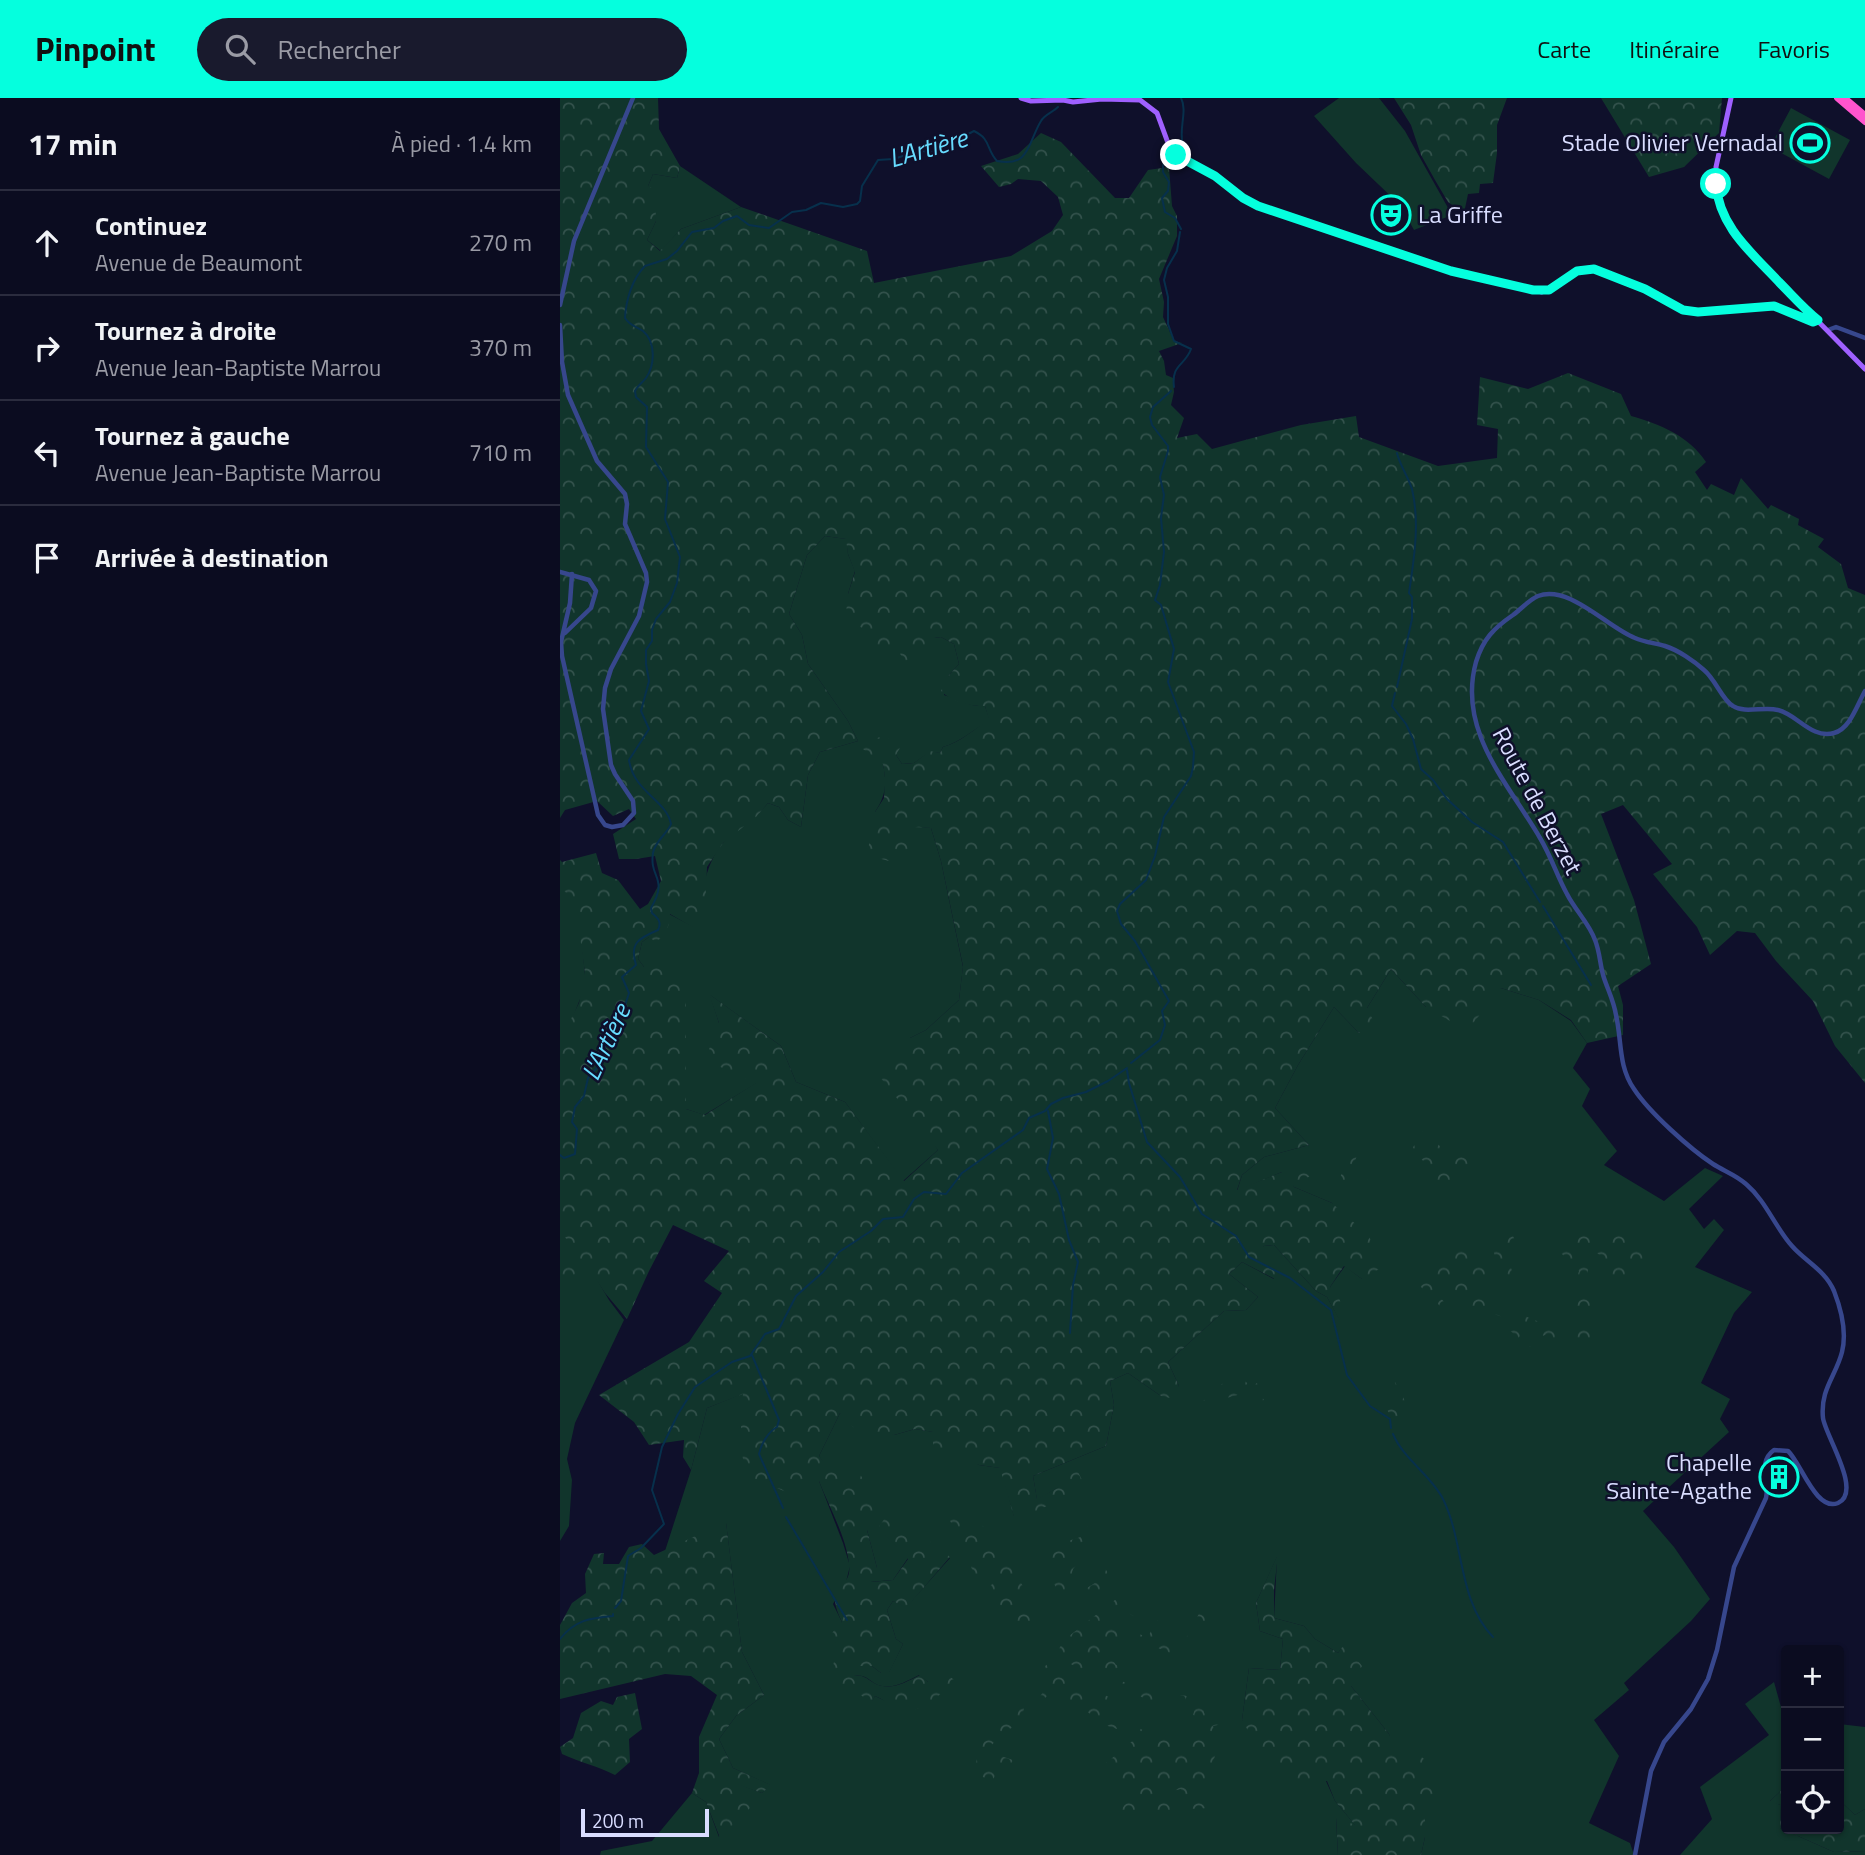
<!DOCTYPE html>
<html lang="fr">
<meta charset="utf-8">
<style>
body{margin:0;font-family:"Titillium Web",sans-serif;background:#191a2d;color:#f1f3f6}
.controls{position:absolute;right:21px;bottom:21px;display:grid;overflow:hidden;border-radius:7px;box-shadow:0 2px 5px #0004}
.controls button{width:63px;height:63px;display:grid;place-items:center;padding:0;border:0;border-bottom:2px solid #2b2c3e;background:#0b0c20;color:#f1f3f6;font:35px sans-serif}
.scale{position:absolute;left:21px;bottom:18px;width:128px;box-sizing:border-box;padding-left:7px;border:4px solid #d9ddff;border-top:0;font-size:19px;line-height:24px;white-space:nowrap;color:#d9ddff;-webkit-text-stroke:5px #0f102b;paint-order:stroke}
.stop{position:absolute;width:21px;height:21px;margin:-16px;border:5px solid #05ffde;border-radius:50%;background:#fff}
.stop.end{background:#05ffde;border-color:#fff;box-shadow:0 2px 7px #0008}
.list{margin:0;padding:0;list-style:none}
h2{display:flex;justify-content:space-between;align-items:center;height:91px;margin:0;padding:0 28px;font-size:30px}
h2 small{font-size:23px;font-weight:400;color:#9a9ba5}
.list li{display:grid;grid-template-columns:46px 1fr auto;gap:21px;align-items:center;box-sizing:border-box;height:105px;padding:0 28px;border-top:2px solid #2b2c3e}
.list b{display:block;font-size:26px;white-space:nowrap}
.list p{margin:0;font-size:23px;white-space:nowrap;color:#9a9ba5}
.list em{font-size:23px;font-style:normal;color:#9a9ba5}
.icon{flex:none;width:38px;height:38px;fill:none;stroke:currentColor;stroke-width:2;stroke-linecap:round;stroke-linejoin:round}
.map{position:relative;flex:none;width:1305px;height:1757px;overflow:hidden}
header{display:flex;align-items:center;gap:42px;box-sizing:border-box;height:98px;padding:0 35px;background:#05ffde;color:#111}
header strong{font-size:33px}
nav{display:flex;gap:38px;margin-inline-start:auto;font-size:24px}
.search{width:490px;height:63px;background:#191a2d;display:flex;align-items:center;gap:18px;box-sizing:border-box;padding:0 24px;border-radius:38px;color:#9a9ba5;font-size:26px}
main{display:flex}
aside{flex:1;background:#0b0c20}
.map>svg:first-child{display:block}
.green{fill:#11352c}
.forest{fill:url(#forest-crowns);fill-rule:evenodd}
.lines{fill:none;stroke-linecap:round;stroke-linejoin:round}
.stream{stroke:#07304c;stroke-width:2}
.minor{stroke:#37478d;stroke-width:4.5}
.major{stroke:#9f60ff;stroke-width:5}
.highway{stroke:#ff54cd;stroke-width:6}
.route{stroke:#05ffde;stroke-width:9}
.labels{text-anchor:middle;stroke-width:5;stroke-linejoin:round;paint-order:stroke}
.poi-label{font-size:24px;fill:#d9ddff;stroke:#0f102b;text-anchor:end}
.street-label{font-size:24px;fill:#d9ddff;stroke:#0f102b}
.water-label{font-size:26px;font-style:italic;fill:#67dcff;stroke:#0f102b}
</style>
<header>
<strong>Pinpoint</strong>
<div class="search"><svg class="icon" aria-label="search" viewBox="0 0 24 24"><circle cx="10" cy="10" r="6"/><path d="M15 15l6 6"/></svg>Rechercher</div>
<nav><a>Carte</a><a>Itinéraire</a><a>Favoris</a></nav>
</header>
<main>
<aside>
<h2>17 min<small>À pied · 1.4 km</small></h2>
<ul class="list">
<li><svg class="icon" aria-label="ahead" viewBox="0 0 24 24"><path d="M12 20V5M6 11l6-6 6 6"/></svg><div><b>Continuez</b><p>Avenue de Beaumont</p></div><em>270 m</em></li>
<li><svg class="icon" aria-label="right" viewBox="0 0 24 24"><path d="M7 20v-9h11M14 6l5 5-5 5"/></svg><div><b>Tournez à droite</b><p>Avenue Jean-Baptiste Marrou</p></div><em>370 m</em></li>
<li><svg class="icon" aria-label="left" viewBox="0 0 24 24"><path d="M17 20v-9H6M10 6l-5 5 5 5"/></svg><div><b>Tournez à gauche</b><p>Avenue Jean-Baptiste Marrou</p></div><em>710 m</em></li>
<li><svg class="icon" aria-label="arrive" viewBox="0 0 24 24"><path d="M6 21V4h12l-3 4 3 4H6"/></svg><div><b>Arrivée à destination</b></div></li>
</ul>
</aside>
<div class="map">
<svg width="1305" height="1757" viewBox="0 0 1305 1757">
<defs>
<pattern id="forest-crowns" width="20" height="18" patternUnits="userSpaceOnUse" patternTransform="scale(1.75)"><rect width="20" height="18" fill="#11352c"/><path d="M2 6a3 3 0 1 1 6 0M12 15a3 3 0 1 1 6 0" fill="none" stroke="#33524c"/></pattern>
</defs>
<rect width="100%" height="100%" fill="#0f102b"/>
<path class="green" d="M779 0H819L845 33 892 117 854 132 840 107 796 65 754 18Z
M1231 10 1290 42 1269 81 1210 49Z
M120 68 181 109 121 131 101 153 87 142 96 123 88 88 93 76 117 80Z
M265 438 287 441 288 456 295 473 288 496 374 540 381 539 394 546 399 566 389 577 384 597C400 602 409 609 425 608L430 623C413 631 401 644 383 649L380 655 370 654 354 665 342 666 336 657 323 666C327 685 326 698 315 714L352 728 371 730 381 763 403 869 399 902 366 932 350 940 373 1044 378 1052 343 1083 285 1004 236 984 221 948 150 897 159 925 197 985 144 1017 126 1011 84 869 78 861 82 844 89 839 109 816 136 830C142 802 143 769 162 746 175 731 195 721 208 705L219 709 228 722 241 729 248 677 260 654 298 643 288 623 248 566 242 537 229 516 247 457Z
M0 788 17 799 26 886 0 952Z
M831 871 866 909 941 890 979 902 1011 923 1027 945 1013 970 1030 991 1022 1008 1057 1053 1044 1067 1104 1103 1145 1070 1163 1078 1129 1111 1144 1131 1154 1121 1164 1132 1135 1169 1192 1194 1174 1215 1141 1285 1170 1301 1160 1321 1169 1334 1083 1413 1114 1449 1150 1501 1131 1523 1064 1585 1069 1592 1034 1622 1059 1658 1029 1725 1070 1745 1074 1757H861L865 1739V1717L831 1646 829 1636 791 1588 785 1546 778 1555 755 1541 744 1528 714 1520 717 1459 696 1505 700 1533 723 1541 720 1572 689 1570 682 1622 757 1683H766L775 1703 796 1728 776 1720 778 1757H40L41 1753 92 1743 132 1695 146 1704 159 1739 173 1684 202 1695 210 1687 173 1670 159 1641 176 1618 204 1597 182 1554 166 1425 105 1453 131 1372 147 1310 184 1295 259 1383 283 1445 290 1468 286 1484 273 1506 282 1524 276 1544 274 1580 312 1603 315 1598 328 1604 368 1584 359 1577C345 1584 329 1594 314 1585 306 1579 303 1577 293 1577V1568H312L321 1575 329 1574 343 1546 336 1541 327 1512 333 1503 346 1509 390 1460 319 1430 348 1460 333 1482 310 1484 317 1470 307 1432 259 1358 280 1315 334 1337 355 1331 374 1334 419 1367 441 1370 454 1418 499 1389 477 1402 473 1378 546 1348 554 1307 550 1283 568 1275 601 1298 619 1288 608 1264 664 1213 686 1212 698 1199 669 1176 682 1164 714 1181 703 1148 714 1147 756 1193 767 1199 780 1222 770 1189 785 1168 802 1181 772 1105 734 1089 722 1074 677 1093 682 1077 704 1059 749 1047 715 1010 738 967 774 909 799 935 807 910Z
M0 1119 49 1202 64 1222 15 1325 7 1361 12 1382 9 1428 0 1443Z
M1214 1584 1226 1627V1691L1224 1690 1210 1703 1221 1707 1220 1730 1274 1754 1305 1753V1757H1120L1152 1721 1140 1689 1209 1637 1185 1606Z
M1279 1626 1305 1629V1711L1295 1717 1279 1702Z"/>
<path class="forest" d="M0 0H98L99 31 120 68 117 80 93 76 88 88 95 92 96 123 87 142 100 153 121 131 181 109 307 153 314 185 451 158 492 133 503 117 498 99 481 83 458 81 451 86 439 89 421 68 458 56 481 35 501 44 555 100H569L588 72 609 69 612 108 617 118V138L599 181 604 204 603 219 614 243 622 245 599 253 604 263 606 277 613 280 614 294 611 307 624 320 617 340 637 336 652 351 741 327 796 318 799 339 878 368 937 360 938 331 917 327 920 279 968 291 1008 275 1061 296 1071 318C1100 326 1129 338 1146 364L1135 374 1147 392 1151 386 1174 397 1181 380 1208 411 1211 407 1239 421 1238 427 1264 441 1258 449 1281 466 1288 490 1305 497V985L1275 948 1253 903 1216 863 1195 835 1177 833 1150 857 1137 829 1093 776 1112 766 1063 707 1041 716 1074 802 1091 866 1058 888 1063 907V937L1027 945 1011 922 979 902 941 890 907 933 866 909 831 871 807 910 819 934 799 935 774 909 738 967 715 1010 749 1047 704 1059 682 1077 677 1092 722 1074 744 1069 752 1078 732 1084 734 1089 772 1105 809 1138 821 1170 802 1181 784 1168 770 1189 779 1199 784 1218 780 1223 767 1199 756 1193 714 1147 703 1148 720 1168 715 1181 682 1164 669 1176 698 1199 686 1212 664 1213 608 1264 619 1288 610 1300 601 1298 568 1275 550 1283 554 1307 546 1348 473 1378 477 1401 499 1389 505 1370H516L526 1390 476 1413 454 1419 440 1370 419 1367 373 1349V1334L355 1331 334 1337 317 1336 293 1329 280 1315 259 1358 270 1372 296 1368 316 1407 307 1432 317 1470V1476L311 1484 333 1482 348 1461 318 1430 330 1413 390 1459 346 1510 333 1503 327 1512 336 1541 343 1546 329 1575H321L312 1568H293V1577C304 1577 306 1580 314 1585 330 1594 346 1584 360 1577L368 1584 384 1573 394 1582C381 1597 357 1621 335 1609 328 1606 323 1601 315 1598L312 1604 270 1579 274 1564 266 1552 276 1544 272 1535 282 1524C261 1481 293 1495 289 1466 286 1438 269 1409 259 1383L229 1395 187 1378 180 1348 183 1296 147 1310 131 1372 123 1359 124 1342 89 1347 74 1324 39 1297 129 1244 162 1195 144 1183 169 1153 113 1127 89 1173 67 1221 45 1195 28 1169 0 1185V1161L11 1154 10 1144 0 1135V943L19 905 25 875 15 803 0 789V762L2 764 36 755 42 775 58 782 80 811 88 806 101 783 95 758 76 761H59L53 736 76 721 69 711 53 718 37 703 5 712 0 720V732ZM265 438 286 441 288 456 295 474 288 496 286 516 288 525 309 532 313 550 336 549 345 564 368 555 374 540 381 539 394 546 399 566 389 577 381 593C390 603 412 609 425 608L429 622C414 631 401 644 383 649L380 655 370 653 354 665 342 666 336 657 340 650 336 643 321 639 312 641 303 651 323 666 325 679 324 700 315 714 307 757 347 768 352 729 371 730 381 763 403 868 399 902 366 932 350 940 320 979 378 1052 344 1083 285 1004 236 984 221 948 149 896 159 925 145 962 196 985 145 1017 126 1011V893L107 871 95 866 84 869 78 861 82 844 89 839 96 844 107 835 110 816 136 831 145 816 147 769 163 745 197 718 208 705 219 709 228 722 241 729 248 677 260 654 298 643 288 623 248 566 242 537 229 516 247 457Z
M834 0H947L937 27V55L933 85 920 86 919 95 908 96 904 115 888 104 875 82 861 57 851 27Z
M1041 0H1162L1159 35 1124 69 1089 79Z
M863 1033 891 1058 913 1060C903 1075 893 1089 873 1082L862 1091 854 1090 866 1066 852 1051Z
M792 1044 799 1053 792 1070 817 1089 816 1094 791 1075 784 1089 780 1090 777 1086 782 1075 778 1071Z
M1053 1131 1093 1157 1068 1177H1052L1040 1157 1035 1154 1029 1165 1026 1184 1035 1191 1027 1232 1032 1237 1028 1259 1017 1260 1013 1248 985 1237 973 1242 970 1249 966 1246V1238L961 1236 956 1245 953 1235 944 1228 943 1219 912 1209 907 1213 897 1207 873 1181 870 1185 895 1219H891L860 1188 861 1178 874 1172 875 1165 897 1149 927 1170 935 1159 932 1146 951 1133 958 1150 949 1161 954 1182 941 1171 935 1174 915 1198 1014 1238C1017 1216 1011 1194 1019 1173L999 1153 1013 1147 1012 1137 1030 1136 1041 1145Z
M675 1273 691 1289 697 1285 702 1289 699 1295 704 1302 700 1305 681 1296 645 1306 641 1311 636 1307 648 1300Z
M835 1284 846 1305 847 1315 835 1323C825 1311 823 1304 824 1289Z
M371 1388 429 1433 443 1456 461 1469V1485L472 1502 475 1533 456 1550 453 1545 456 1536 446 1521 420 1499 434 1484 427 1475 415 1479 401 1443Z
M166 1424 182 1554 204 1597 176 1618 159 1641 173 1670 211 1687 202 1695 173 1685V1689L194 1706 160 1740 146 1704 132 1695 139 1675V1639L157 1597 131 1578 105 1576 0 1601V1527L12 1505 26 1495 25 1476 34 1456 44 1455 43 1466H59L69 1449 82 1446 94 1457Z
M519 1425 527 1428 532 1434 530 1441 522 1446V1461L513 1471 511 1480 516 1485 511 1492 500 1497C491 1483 482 1456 501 1446 508 1442 516 1441 523 1438Z
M718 1456 714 1492V1520L744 1528 755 1541 778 1555 785 1545 802 1568 791 1588 829 1636 838 1659 855 1652 876 1673 875 1679 889 1690 865 1717V1739L861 1757H778L776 1719 795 1727 775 1703 767 1683 738 1684 720 1674 696 1647 682 1622 689 1570 720 1572 723 1541 700 1533 696 1505Z
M544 1468 553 1485 559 1481 562 1488 541 1501H532L527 1490 541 1481 540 1469Z
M560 1498 604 1527 597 1542 621 1550 644 1506 651 1511 626 1562 570 1538 571 1532 588 1540 593 1528 558 1510 552 1515 559 1522 566 1543 553 1562 556 1567 565 1565 568 1573 556 1578 560 1583 591 1591 616 1605 621 1597 627 1598 618 1616 502 1562 492 1564 503 1578 549 1599 545 1616 590 1635 625 1640 643 1633 644 1626 633 1617 640 1594 648 1598 644 1615 651 1618 667 1616V1625L653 1628 660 1646 645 1683 650 1710 629 1711 621 1691 604 1695 609 1708 617 1710 614 1716 579 1714 564 1718 557 1716 569 1702 563 1687 545 1672V1666L576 1640 575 1637 542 1626 529 1615 488 1597 483 1602 479 1600 491 1582 481 1571 492 1563 504 1542Z
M463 1591 468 1593 462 1619 455 1628 444 1634 426 1653 453 1662 451 1667H440L433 1682 419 1678 415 1670 421 1643 448 1622 450 1617 437 1606 445 1601 454 1608 457 1593Z
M75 1595 82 1631 69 1641 70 1664 55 1677C38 1668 21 1665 2 1656L0 1649 13 1640 21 1615 41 1603 53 1607 57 1599Z
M1224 1690 1226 1691V1731H1279V1702L1295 1717 1305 1711V1753L1274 1754 1220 1730 1221 1707 1209 1704Z"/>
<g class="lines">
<path class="stream" d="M618 54 623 47C618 32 628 13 621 0
M615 58 603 67V74L609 84 608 93 602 100 605 114 615 120 621 131
M614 289C611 266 625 268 631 251L614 243 608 226V199L604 182 607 170 617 153 620 134
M837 355C840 368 848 378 852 391 860 425 854 461 849 495L852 499V521L837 589
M835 595 832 608 846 626 853 641 861 671 873 682 887 701 912 724 943 744 980 804
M983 808 1031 887
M571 965 600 942 605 927 602 913 609 903 575 843 561 826 557 813 560 806 586 782 595 758 604 719 631 678 633 669 634 654 608 584 614 551 601 507 595 502 600 487 604 454 601 420 604 397 600 379 608 353V348L592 327 590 319 593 309 611 293
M567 972 569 985 587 1044 620 1079 642 1116 676 1138 689 1159 730 1180 771 1212 787 1277 810 1308 830 1321 831 1330
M488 1013 493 1040 487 1071 499 1096 509 1142 518 1164 513 1187 510 1235
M0 1057 4 1060 15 1056 17 1031 12 1024 15 1009 24 998 28 980 42 964V954L62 917 69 895 62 879 76 867C69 845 79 840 98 832 102 824 98 820 92 815L91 810C109 779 89 781 93 755 95 743 107 736 111 726 106 701 74 695 69 662L89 631 81 613 89 583 86 566V552L92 543V532L96 521 110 504 117 485 120 459 105 421 108 384 86 349 87 309 76 299 75 293C78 287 82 285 86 280 95 267 96 244 83 233 76 228 70 228 65 220 66 202 72 181 85 168L107 161 117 153 132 134 154 130 163 123 177 118 189 127 209 130 232 114 246 112 261 105 283 109 297 106 300 103 302 88 318 62 333 61 360 53 374 54 414 33C431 41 426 51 437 63 470 70 468 44 481 23 484 17 493 14 498 9
M192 1257 219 1322 217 1329C208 1334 201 1346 199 1356L223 1410
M833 1336C844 1362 871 1377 883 1401 904 1443 898 1503 933 1539
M226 1419 287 1522
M55 1510 61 1503 68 1458 81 1450 104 1426 92 1392 102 1349 118 1316 135 1289 172 1264 190 1258 205 1236 219 1231 236 1198 263 1174 279 1154 311 1133 323 1121 343 1119 354 1101 364 1094 386 1096 402 1075 463 1032 469 1020 485 1013 491 1006 503 1000 526 994 548 983 567 970
M0 1541C15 1522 30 1520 53 1518V1516"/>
<path class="minor" d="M0 207 14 143 73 0
M0 227 2 264 8 297 37 363 65 396 67 406 65 426 86 475 87 484 79 518 51 571 45 590 43 611 51 667 55 676 73 703 74 715 63 727 52 729 45 727 38 717 2 558 1 544 10 505 12 476
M1268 232 1276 229 1305 240
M0 474 29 482 36 493 31 510 5 535
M1075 1757 1091 1673 1104 1644 1131 1611 1148 1581 1157 1552 1174 1469 1206 1400C1210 1383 1197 1364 1214 1352L1228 1353C1241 1365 1256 1414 1278 1405 1303 1394 1265 1337 1263 1320 1260 1291 1276 1278 1282 1254 1287 1234 1281 1211 1274 1193 1265 1172 1246 1164 1232 1148 1215 1129 1206 1103 1186 1086 1176 1077 1164 1073 1153 1066 1130 1051 1089 1014 1074 991 1058 968 1062 943 1056 917 1054 904 1048 892 1044 880 1040 868 1040 854 1035 842 1029 825 1015 812 1007 796 997 778 991 758 980 740 948 685 897 633 916 564 923 541 934 530 953 517 961 511 969 502 978 498 1009 486 1048 530 1075 540 1084 544 1095 545 1105 548 1118 552 1134 563 1144 572 1156 582 1162 602 1173 608 1185 616 1204 608 1218 612 1238 617 1251 641 1274 635 1290 631 1297 607 1305 593"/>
<path class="major" d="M461 0 471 3 503 2 513 4 542 1 580 2 597 15 608 45 616 57 655 78 690 105 891 172 982 194 996 189 1017 173 1034 171 1085 191 1118 210 1133 214 1214 208 1253 224 1258 222
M1171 0 1156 69 1157 101 1167 125 1190 154 1305 271"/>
<path class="highway" d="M1277 0 1305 24
M1285 0 1305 17"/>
</g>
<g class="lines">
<path class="route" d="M616 57 655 78 683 100 698 108 891 173 973 192H989L1017 173 1034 171 1085 191 1123 212 1138 214 1214 208 1253 224 1258 222C1244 211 1232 197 1219 184 1192 155 1159 129 1156 86"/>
</g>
<defs>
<g id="stadium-ring" transform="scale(2.0125)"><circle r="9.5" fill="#0f102b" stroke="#05ffde" stroke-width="1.5"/><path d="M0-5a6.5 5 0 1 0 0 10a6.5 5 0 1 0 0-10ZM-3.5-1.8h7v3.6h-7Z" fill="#05ffde"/></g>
<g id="theatre-ring" transform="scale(2.0125)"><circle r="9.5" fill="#0f102b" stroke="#05ffde" stroke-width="1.5"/><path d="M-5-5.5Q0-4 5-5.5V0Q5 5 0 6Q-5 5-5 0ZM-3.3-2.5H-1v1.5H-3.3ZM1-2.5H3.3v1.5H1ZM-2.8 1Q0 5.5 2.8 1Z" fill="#05ffde"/></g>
<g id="building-ring" transform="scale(2.0125)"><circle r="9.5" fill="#0f102b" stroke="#05ffde" stroke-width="1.5"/><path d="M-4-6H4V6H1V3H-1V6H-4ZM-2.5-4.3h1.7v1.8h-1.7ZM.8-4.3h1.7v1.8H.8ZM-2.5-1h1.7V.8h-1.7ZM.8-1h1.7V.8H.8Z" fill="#05ffde"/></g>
</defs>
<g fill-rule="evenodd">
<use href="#stadium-ring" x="1250" y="45"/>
<use href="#theatre-ring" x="831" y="117"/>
<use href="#building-ring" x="1219" y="1379"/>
</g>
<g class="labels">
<g class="poi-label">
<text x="1223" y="53">Stade Olivier Vernadal</text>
<text x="858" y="125" text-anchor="start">La Griffe</text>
<text x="1192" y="1373">Chapelle<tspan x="1192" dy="28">Sainte-Agathe</tspan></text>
</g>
<g class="street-label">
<text transform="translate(977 703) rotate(62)" y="8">Route de Berzet</text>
</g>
<g class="water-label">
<text transform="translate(368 50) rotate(-16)" y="9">L'Artière</text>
<text transform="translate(46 944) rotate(-65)" y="9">L'Artière</text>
</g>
</g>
</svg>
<div class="controls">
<button>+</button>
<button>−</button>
<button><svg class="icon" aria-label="locate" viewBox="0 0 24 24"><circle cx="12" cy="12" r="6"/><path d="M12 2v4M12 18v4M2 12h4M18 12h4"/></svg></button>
</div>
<div class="scale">200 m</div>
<div class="stop" style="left:1156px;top:86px"></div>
<div class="stop end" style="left:616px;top:57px"></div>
</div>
</main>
